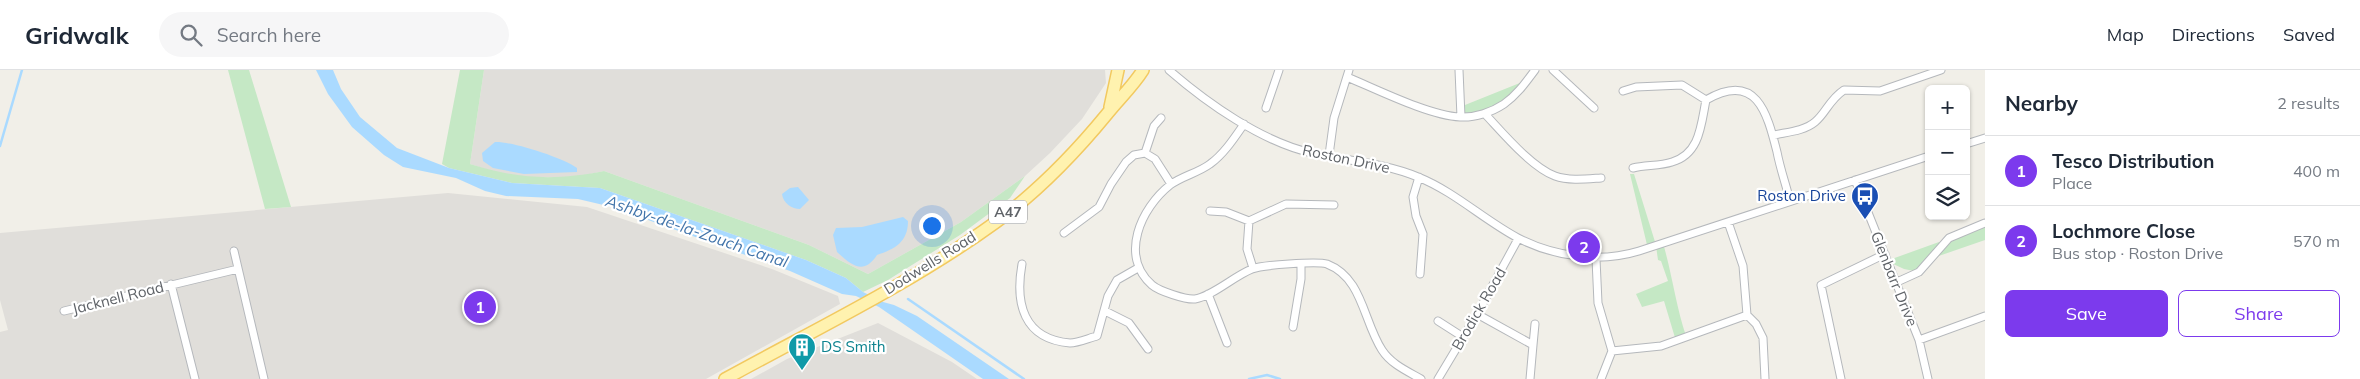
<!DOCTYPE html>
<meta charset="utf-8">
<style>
body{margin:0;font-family:Mulish,sans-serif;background:#f6f6f7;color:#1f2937}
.controls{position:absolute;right:15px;top:15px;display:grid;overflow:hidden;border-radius:8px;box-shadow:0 1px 4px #0004}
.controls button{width:45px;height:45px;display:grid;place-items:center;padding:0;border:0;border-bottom:1px solid #e0e1e3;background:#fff;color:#1f2937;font:25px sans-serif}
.you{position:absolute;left:931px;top:155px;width:18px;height:18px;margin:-12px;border:4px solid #fff;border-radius:50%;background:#1a73e8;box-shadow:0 0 0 8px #1a73e833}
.badge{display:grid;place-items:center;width:32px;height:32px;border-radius:50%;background:#7c3aed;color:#fff;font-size:16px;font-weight:700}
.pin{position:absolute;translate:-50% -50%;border:2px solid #fff;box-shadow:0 1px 5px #0006}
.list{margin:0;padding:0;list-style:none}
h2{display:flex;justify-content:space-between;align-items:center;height:65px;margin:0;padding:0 20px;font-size:21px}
h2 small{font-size:16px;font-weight:400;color:#747a83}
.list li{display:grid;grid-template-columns:32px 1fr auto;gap:15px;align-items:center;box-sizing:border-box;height:70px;padding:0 20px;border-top:1px solid #e0e1e3}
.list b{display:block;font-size:19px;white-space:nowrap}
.list p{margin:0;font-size:16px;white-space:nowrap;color:#747a83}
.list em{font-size:16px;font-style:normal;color:#747a83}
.actions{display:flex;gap:10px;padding:15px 20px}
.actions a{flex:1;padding:11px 0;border:1px solid #7c3aed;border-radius:8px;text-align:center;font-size:18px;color:#7c3aed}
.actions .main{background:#7c3aed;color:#fff}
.icon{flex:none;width:28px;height:28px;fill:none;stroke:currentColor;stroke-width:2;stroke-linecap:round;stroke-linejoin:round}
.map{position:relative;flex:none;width:1985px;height:309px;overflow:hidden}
header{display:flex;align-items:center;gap:30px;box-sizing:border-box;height:70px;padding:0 25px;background:#fff;border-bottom:1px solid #e0e1e3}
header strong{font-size:24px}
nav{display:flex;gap:28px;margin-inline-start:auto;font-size:18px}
.search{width:350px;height:45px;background:#f6f6f7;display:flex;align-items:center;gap:12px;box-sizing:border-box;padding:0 18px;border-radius:28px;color:#747a83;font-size:19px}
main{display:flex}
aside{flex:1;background:#fff}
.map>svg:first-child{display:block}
.industrial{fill:#e0deda}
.green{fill:#c5e8c5}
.water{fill:#aadaff}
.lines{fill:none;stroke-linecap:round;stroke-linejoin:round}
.stream{stroke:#aadaff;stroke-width:2.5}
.street-casing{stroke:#b5b8bc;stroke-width:9}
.primary-casing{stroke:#f2c960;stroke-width:14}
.street{stroke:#fff;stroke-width:7}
.primary{stroke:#fff2af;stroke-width:11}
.labels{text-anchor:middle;stroke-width:4.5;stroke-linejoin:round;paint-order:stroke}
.shield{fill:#fff;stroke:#8f9295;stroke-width:1}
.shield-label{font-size:14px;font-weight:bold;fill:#5f6368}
.street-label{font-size:15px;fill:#5f6368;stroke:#fff}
.transit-label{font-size:15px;fill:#164399;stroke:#fff;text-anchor:end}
.culture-label{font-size:15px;fill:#0d838f;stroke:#fff;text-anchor:start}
.water-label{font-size:16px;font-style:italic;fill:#4174aa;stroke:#fff}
</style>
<header>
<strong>Gridwalk</strong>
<div class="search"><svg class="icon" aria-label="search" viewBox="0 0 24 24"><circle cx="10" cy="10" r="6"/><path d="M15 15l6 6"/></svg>Search here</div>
<nav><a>Map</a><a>Directions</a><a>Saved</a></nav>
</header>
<main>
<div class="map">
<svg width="1985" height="309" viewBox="0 0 1985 309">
<rect width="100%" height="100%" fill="#f1efe8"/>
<path class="industrial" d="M484 0H1105L1106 13 1082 49 1050 83 1025 106 961 152 868 204 809 175 604 101 572 108 526 107 495 102 470 94Z
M448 123 587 137 772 199 838 226 840 234 706 309H0V262L8 260 0 230V163Z
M878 253 952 292 977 309H751L787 289Z"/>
<path class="green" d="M228 0H249L291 137 265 139Z
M460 0H484L470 94C517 109 555 111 604 101L809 175 868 204 961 152 1025 106 1010 128 960 165 888 210 863 222 846 208 806 190 600 118 512 113 449 98 442 94Z
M1527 10C1510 33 1488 41 1460 45V37Z
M1630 104H1634L1656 175 1663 173C1672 204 1676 236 1686 266L1676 271 1664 231 1642 237 1636 224 1668 211 1661 191 1658 190 1656 176 1648 179Z
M1985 153V170L1933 188 1961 162Z
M1939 172V176L1919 202 1904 199 1889 192V190Z"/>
<path class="water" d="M316 0H333L341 19 360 47 397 78 449 98 512 113 600 118 806 190 846 208 863 222 883 232 894 235 917 246 1009 309H983L879 237 856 226 842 224 790 201 612 137 578 129 506 126 485 121 456 108 403 97 384 85 352 57 328 24Z
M495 72C511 71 564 88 577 98V102L524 104 493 98 483 91 482 83Z
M798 117 809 130 800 139C792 139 783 133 782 124L790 118Z
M903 147 908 151C908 172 895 179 877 185 864 205 852 196 837 182L833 165 836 158 862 157Z"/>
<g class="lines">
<path class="stream" d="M0 76 22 0
M908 229 1024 309
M1249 309 1267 305 1280 309"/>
<g class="street-casing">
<path id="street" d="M1169 0C1207 33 1262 72 1312 83 1348 91 1384 93 1418 107 1455 122 1484 150 1518 168 1555 187 1600 193 1639 181L1929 86
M1459 0 1461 47
M1553 0 1594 38
M1347 7C1376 19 1430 46 1460 47 1475 48 1492 42 1504 34 1517 25 1526 12 1535 0
M1623 21 1636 17 1682 15 1706 30C1756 1 1767 42 1777 82 1780 98 1786 115 1790 131
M1266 38 1279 0
M1485 44C1502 62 1531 97 1555 106 1569 111 1586 109 1601 108
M1244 54C1235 67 1224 84 1210 94 1198 103 1182 106 1170 115 1141 138 1119 186 1152 215 1159 221 1186 230 1195 229 1213 226 1234 206 1252 199 1262 195 1317 191 1327 194 1363 208 1363 251 1382 280 1391 294 1407 301 1421 309
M1774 65C1788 62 1804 61 1815 52 1826 43 1829 30 1844 20L1880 21 1941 0
M1966 74 1985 68
M1145 83 1154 56 1161 48
M1329 85 1334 48 1349 0
M1633 98C1646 95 1660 96 1672 92 1700 84 1701 55 1706 30
M1419 107 1413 127 1416 146 1423 164 1420 204
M1855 110 1919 270 1928 309
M1210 141 1226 142 1249 151
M1064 163 1099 137 1111 114 1126 92 1134 85 1145 83 1155 89 1171 114
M234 181 264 309
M1596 189 1598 233 1612 281 1601 309
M1022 194C1015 233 1023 269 1070 273 1078 273 1089 268 1097 266L1108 226 1117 210 1138 198
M1253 198 1247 179 1249 151 1286 134 1334 135
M1897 212 1919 202 1949 168 1985 153
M171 214 195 309
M1208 224 1227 273
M64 241 238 199
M1105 241 1129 253 1148 279
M1477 244 1533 275 1530 309
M1747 245 1756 254 1763 268 1765 309
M1438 251 1463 267
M1293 257 1301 209V194
M1919 270 1985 246
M1533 275 1535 254
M1612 281 1661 276 1747 245 1743 196 1728 152
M1438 309 1477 244 1518 169
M1841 309 1821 215 1885 184"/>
</g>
<g class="primary-casing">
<path id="primary" d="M1110 37 1118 0
M725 309C816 259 912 213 996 152 1037 122 1075 83 1107 44 1119 29 1133 16 1143 0"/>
</g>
<use href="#street" class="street"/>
<use href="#primary" class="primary"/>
</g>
<defs>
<g id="bus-pin" transform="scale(1.4375)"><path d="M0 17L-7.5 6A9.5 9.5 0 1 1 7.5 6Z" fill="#1a4fb4" stroke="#fff"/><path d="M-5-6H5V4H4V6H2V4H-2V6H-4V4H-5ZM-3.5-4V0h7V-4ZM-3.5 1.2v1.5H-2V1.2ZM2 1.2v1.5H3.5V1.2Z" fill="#fff"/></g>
<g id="building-pin" transform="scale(1.4375)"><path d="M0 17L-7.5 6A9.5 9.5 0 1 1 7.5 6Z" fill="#0f9aa8" stroke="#fff"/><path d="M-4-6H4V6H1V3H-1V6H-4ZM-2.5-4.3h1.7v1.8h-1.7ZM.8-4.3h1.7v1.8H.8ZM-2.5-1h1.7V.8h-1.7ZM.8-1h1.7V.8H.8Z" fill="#fff"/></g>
</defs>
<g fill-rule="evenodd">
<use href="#bus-pin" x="1865" y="126"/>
<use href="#building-pin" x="802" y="277"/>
</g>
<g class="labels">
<rect class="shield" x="989" y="130.5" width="38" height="23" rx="4"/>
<g class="shield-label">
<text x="1008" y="147">A47</text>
</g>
<g class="street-label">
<text transform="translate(1346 89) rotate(12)" y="5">Roston Drive</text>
<text transform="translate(930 193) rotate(-32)" y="5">Dodwells Road</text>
<text transform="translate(1894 209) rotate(68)" y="5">Glenbarr Drive</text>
<text transform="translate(118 228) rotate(-14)" y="5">Jacknell Road</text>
<text transform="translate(1479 239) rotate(-60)" y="5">Brodick Road</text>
</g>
<g class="transit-label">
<text x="1846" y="131">Roston Drive</text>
</g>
<g class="culture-label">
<text x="821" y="282">DS Smith</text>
</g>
<g class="water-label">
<text transform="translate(697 161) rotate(19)" y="6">Ashby-de-la-Zouch Canal</text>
</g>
</g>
</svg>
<div class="controls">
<button>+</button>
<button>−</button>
<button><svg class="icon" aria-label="layers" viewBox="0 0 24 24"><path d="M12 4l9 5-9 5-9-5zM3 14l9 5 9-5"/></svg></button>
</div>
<div class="you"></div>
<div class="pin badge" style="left:480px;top:237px">1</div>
<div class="pin badge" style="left:1584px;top:177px">2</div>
</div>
<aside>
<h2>Nearby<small>2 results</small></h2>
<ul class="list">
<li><span class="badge">1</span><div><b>Tesco Distribution</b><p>Place</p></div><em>400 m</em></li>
<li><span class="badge">2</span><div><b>Lochmore Close</b><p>Bus stop · Roston Drive</p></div><em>570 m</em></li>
</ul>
<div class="actions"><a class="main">Save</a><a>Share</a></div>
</aside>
</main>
